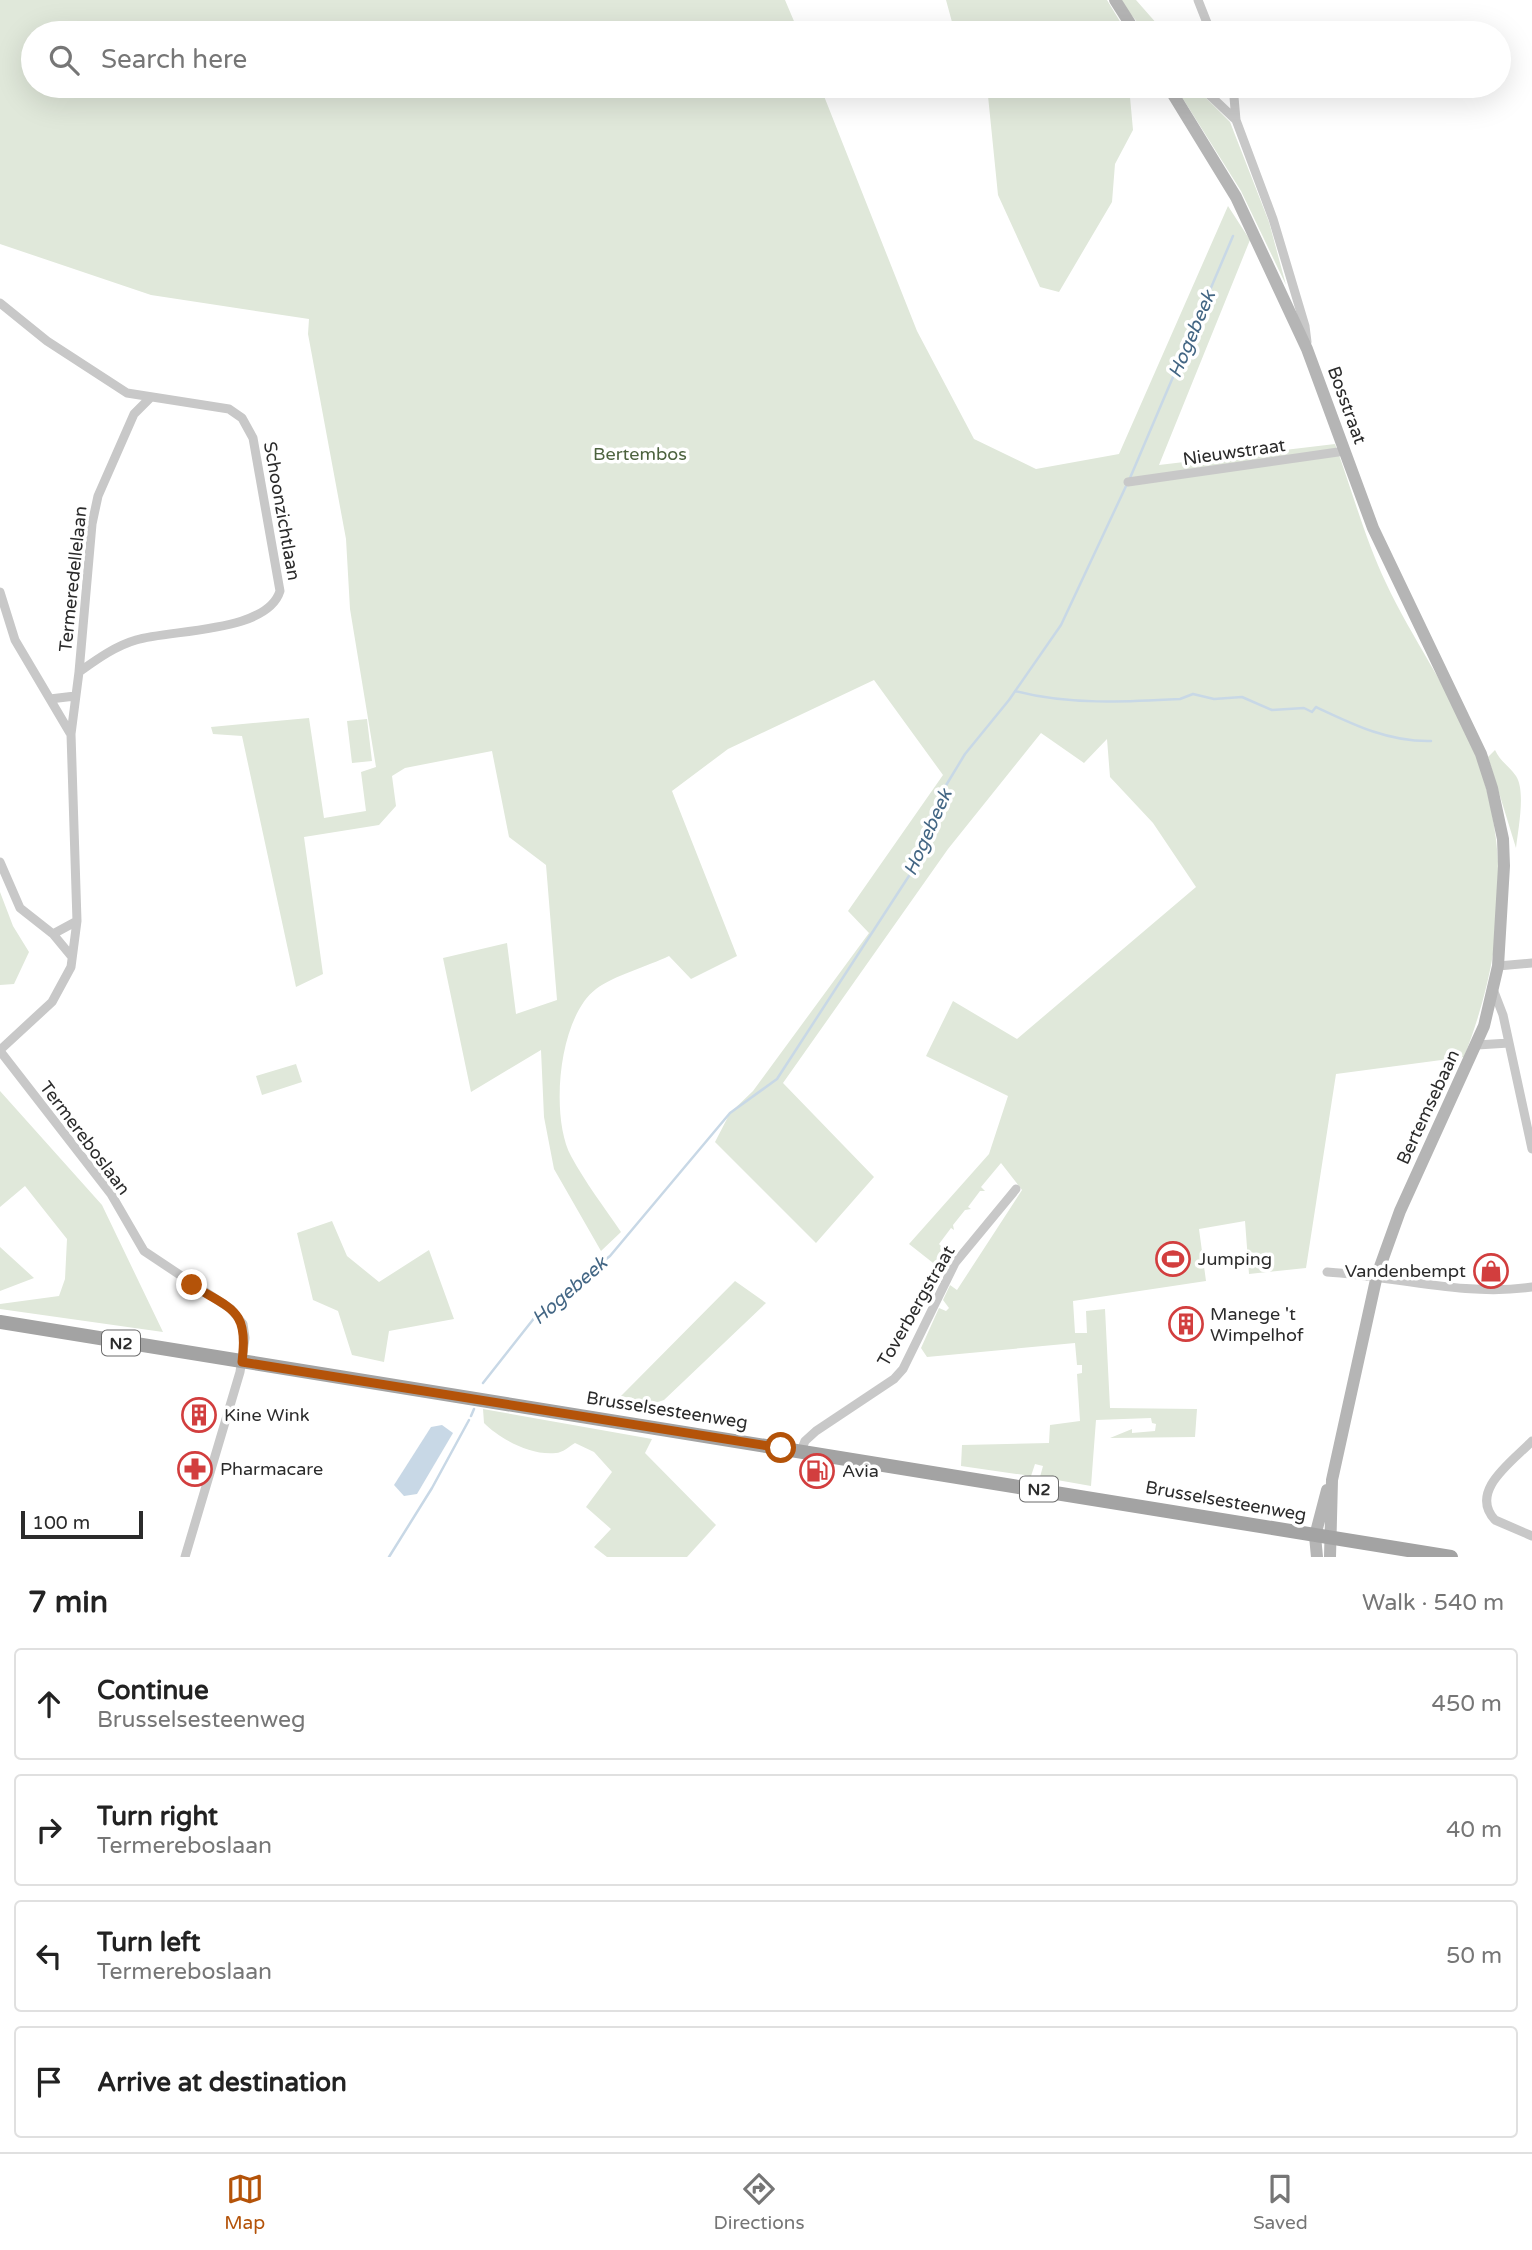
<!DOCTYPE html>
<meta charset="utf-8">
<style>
body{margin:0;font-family:"Varela Round",sans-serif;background:#f6f6f6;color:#222}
.scale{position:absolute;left:21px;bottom:18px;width:122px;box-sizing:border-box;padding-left:7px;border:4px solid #2b2b2b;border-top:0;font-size:19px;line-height:24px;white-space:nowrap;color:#2b2b2b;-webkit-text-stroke:5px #fff;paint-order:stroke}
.stop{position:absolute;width:21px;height:21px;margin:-16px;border:5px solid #b45309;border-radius:50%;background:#fff}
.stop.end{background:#b45309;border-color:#fff;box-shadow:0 2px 7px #0008}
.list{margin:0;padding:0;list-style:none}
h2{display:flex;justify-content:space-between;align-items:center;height:91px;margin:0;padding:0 28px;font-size:30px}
h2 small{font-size:23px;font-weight:400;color:#767676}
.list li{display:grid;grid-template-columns:46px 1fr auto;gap:21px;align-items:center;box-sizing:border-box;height:112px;margin:0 14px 14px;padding:0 14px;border:2px solid #e0e0e0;border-radius:7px}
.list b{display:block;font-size:26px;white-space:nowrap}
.list p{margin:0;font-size:23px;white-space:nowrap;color:#767676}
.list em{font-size:23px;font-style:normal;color:#767676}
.icon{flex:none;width:38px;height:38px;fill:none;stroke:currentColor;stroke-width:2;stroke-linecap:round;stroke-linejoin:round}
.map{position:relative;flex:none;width:1532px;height:1557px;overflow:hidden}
.search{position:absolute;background:#fff;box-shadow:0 7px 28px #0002;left:21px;right:21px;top:21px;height:77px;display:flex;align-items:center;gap:18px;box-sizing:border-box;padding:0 24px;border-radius:38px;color:#767676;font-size:26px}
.sheet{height:595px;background:#fff}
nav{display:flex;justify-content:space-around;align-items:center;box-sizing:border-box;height:98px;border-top:2px solid #e0e0e0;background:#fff;font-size:19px;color:#767676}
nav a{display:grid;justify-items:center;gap:4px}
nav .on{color:#b45309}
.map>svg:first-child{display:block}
.green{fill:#e0e8da}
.water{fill:#c8d8e6}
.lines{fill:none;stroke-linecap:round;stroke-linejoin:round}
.stream{stroke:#c8d8e6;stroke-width:2.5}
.street{stroke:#c8c8c8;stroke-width:9}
.secondary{stroke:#b5b5b5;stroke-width:12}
.primary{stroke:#a3a3a3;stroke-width:14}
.route{stroke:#b45309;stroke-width:9}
.labels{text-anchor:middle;stroke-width:7;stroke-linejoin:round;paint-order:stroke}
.shield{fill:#fff;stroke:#6b6b6b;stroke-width:2}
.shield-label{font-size:16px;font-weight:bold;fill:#2b2b2b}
.street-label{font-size:18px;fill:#2b2b2b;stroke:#fff}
.park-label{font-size:18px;fill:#4c623e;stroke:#fff}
.poi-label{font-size:18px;fill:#2b2b2b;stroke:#fff;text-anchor:start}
.water-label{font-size:19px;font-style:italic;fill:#436684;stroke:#fff}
</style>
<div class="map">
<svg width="1532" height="1557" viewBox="0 0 1532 1557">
<rect width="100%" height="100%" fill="#fff"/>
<path class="green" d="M0 0H785L799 33H33V86H820L917 331 974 439 1036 469 1119 454 1228 206 1250 240 1159 465 1335 444C1352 490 1365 539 1386 583 1412 639 1450 690 1473 747 1513 853 1504 954 1464 1057L1336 1074 1306 1268 1249 1274 1245 1221 1199 1229 1206 1281 1073 1301 1075 1333H1087L1086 1311 1105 1309 1110 1408 1197 1409 1195 1437 1110 1438 1132 1429V1433L1155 1431 1156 1424 1152 1423 1151 1418 1096 1420 1091 1486 1040 1477 1043 1466 1035 1464 1031 1476 961 1466 962 1445 1049 1443 1050 1425 1080 1421 1077 1374 1082 1373V1365H1077L1075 1343 927 1357 921 1348 939 1308 946 1311 949 1308 943 1300 950 1285 957 1290 1022 1190 1001 1163 981 1187 985 1191H980L968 1207 971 1209 965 1210 953 1225 954 1230 951 1228 939 1244 951 1256 942 1270 909 1244 989 1154 1008 1096 926 1056 953 1001 1017 1039 1196 887 1153 823 1110 777 1107 739 1084 763 1041 733 948 849 783 1083 874 1177 816 1243 715 1142 730 1113 753 1091 869 933 848 911 943 775 874 680 728 749 672 791 737 956 691 979 669 956C648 966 613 976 596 989 558 1018 550 1117 571 1156 585 1182 604 1207 621 1232L601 1251 554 1169 544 1117 541 1050 471 1092 443 958 507 943 516 1014 557 1000 546 865 509 837 492 751 405 768 392 776 396 806 379 825 304 837 323 974 296 987 242 736 213 734 211 727 309 718 324 818 366 811 361 772 376 767 350 609 346 539 308 334 309 319 151 295 0 244Z
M946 0H1107L1127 33H955Z
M1121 0H1136L1165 33C1142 33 1133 18 1121 0Z
M987 86H1129L1133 130 1115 164 1112 202 1059 292 1040 287 998 195Z
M1175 86H1194L1230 122 1269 222 1286 285 1241 191Z
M367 719 372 761 352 763 347 721Z
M1495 750C1500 761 1509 766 1516 776 1526 791 1518 830 1516 848L1488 757Z
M0 892 13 926 29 952 14 984 0 985Z
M296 1064 302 1082 262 1095 256 1076Z
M0 1091 102 1205 163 1332 0 1309V1304L59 1296 65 1279 67 1239 25 1186 0 1207Z
M332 1221 347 1256 379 1282 429 1250 454 1319 389 1331 384 1362 352 1355 338 1311 313 1300 297 1233Z
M0 1247 34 1278 0 1291Z
M735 1281 766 1303 664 1400 652 1404 621 1396Z
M483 1409 652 1439 645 1453 716 1525 687 1557H607L594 1547 611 1529 586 1507 612 1472 594 1452 575 1443C570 1446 562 1453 556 1453 531 1456 500 1439 484 1423Z"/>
<path class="water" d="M442 1425 453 1433 417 1494 404 1496 394 1485 431 1427Z"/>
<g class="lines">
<path class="stream" d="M1130 478 1233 236
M1015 691C1068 705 1125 702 1180 699L1193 694 1214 699 1242 697 1272 710 1304 708 1312 712 1316 707C1354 725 1389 742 1431 741
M483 1383 539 1312 610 1256 730 1113 777 1079 918 862 924 829 945 787 965 754 1009 700 1061 625 1127 484
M471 1416 474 1409
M389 1557 432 1488 469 1420"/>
<path class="street" d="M1198 0 1211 33
M1133 26 1147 33
M1200 86 1236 120
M1233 86 1236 120 1273 219 1305 326 1307 342
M0 303 47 341 127 393 229 409 242 418 253 438 280 591C267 633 173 629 136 640 115 646 96 660 79 672L71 734 77 921 71 967 52 1002 0 1050
M1128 482 1345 451
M0 592 15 640 70 733
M79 672 92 524 98 496 134 414 150 398
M50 699 75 696
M0 862 20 908 53 934
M72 957 53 934 77 921
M1498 966 1532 963
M1493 989 1503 1015 1532 1149
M1477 1045 1509 1043
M0 1051 111 1194 144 1251 231 1309 243 1324 245 1338 240 1372 185 1557
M1327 1272C1394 1276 1465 1297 1532 1287
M1532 1441C1513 1461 1468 1491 1495 1520L1532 1536
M801 1451 805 1441 816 1431 894 1379 903 1369 955 1263 1016 1189"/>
<path class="secondary" d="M1115 0 1136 33
M1168 86 1236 197 1307 349 1373 528 1481 754 1492 788 1503 839 1504 866 1498 966 1484 1026 1400 1211 1377 1275 1332 1480 1330 1557
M1317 1557 1315 1536 1327 1490"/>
<path class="primary" d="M0 1322 1451 1557"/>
</g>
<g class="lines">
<path class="route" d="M192 1285C232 1310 249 1309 242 1362L781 1448"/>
</g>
<defs>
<g id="stadium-ring" transform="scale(1.75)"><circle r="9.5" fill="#fff" stroke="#d23e3e" stroke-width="1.5"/><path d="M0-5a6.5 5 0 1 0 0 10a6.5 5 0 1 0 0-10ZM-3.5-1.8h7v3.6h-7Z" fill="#d23e3e"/></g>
<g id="shop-ring" transform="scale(1.75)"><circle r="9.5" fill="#fff" stroke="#d23e3e" stroke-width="1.5"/><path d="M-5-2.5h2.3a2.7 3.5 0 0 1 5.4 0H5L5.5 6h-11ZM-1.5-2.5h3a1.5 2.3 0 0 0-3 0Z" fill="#d23e3e"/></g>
<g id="building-ring" transform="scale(1.75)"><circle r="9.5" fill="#fff" stroke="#d23e3e" stroke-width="1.5"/><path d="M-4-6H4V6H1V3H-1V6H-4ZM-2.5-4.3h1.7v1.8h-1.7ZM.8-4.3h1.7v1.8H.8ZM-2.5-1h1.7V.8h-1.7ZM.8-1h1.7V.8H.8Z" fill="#d23e3e"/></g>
<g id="pharmacy-ring" transform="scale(1.75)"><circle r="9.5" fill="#fff" stroke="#d23e3e" stroke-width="1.5"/><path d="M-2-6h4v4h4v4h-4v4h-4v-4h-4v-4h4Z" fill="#d23e3e"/></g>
<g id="fuel-ring" transform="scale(1.75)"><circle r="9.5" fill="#fff" stroke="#d23e3e" stroke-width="1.5"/><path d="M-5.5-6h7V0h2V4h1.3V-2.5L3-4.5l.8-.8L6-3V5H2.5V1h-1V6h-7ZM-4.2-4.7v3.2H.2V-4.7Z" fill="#d23e3e"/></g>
</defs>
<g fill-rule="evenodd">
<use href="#stadium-ring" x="1173" y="1259"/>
<use href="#shop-ring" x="1491" y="1271"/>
<use href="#building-ring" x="1186" y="1324"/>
<use href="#building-ring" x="199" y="1415"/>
<use href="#pharmacy-ring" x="195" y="1469"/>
<use href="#fuel-ring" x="817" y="1471"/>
</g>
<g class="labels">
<g class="shield">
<rect x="102" y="1330.5" width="38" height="25" rx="5"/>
<rect x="1020" y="1476.5" width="38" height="25" rx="5"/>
</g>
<g class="shield-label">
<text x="121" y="1349">N2</text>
<text x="1039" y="1495">N2</text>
</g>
<g class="street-label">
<text transform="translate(1347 405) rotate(70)" y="6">Bosstraat</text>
<text transform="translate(1234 452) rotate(-8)" y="6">Nieuwstraat</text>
<text transform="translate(282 511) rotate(80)" y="6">Schoonzichtlaan</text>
<text transform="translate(73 579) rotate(-84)" y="6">Termeredellelaan</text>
<text transform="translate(1428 1107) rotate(-65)" y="6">Bertemsebaan</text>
<text transform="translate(85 1138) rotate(53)" y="6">Termereboslaan</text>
<text transform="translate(916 1306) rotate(-60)" y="6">Toverbergstraat</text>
<text transform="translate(667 1410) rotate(9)" y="6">Brusselsesteenweg</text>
<text transform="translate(1226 1501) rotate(10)" y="6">Brusselsesteenweg</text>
</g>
<g class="park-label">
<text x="640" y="460">Bertembos</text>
</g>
<g class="poi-label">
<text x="1198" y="1265">Jumping</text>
<text x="1466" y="1277" text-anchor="end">Vandenbempt</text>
<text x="1210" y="1320">Manege 't<tspan x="1210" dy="21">Wimpelhof</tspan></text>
<text x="224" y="1421">Kine Wink</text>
<text x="220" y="1475">Pharmacare</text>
<text x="842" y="1477">Avia</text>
</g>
<g class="water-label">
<text transform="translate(1191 334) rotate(-67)" y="7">Hogebeek</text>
<text transform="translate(927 832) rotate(-66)" y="7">Hogebeek</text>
<text transform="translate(569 1290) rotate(-41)" y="7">Hogebeek</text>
</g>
</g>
</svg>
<div class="scale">100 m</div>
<div class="stop" style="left:781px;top:1448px"></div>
<div class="stop end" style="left:192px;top:1285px"></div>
<div class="search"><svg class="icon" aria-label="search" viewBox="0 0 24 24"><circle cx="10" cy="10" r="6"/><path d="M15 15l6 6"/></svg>Search here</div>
</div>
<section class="sheet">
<h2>7 min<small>Walk · 540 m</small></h2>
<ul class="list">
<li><svg class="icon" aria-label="ahead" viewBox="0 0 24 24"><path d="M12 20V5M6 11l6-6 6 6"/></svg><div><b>Continue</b><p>Brusselsesteenweg</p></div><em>450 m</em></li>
<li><svg class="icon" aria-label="right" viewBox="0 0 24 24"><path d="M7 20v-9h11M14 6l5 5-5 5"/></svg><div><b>Turn right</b><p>Termereboslaan</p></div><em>40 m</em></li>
<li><svg class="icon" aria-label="left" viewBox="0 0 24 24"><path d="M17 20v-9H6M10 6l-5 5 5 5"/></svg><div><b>Turn left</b><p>Termereboslaan</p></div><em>50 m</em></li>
<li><svg class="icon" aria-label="arrive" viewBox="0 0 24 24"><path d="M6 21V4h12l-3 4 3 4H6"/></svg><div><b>Arrive at destination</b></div></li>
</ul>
</section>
<nav>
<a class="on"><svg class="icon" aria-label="map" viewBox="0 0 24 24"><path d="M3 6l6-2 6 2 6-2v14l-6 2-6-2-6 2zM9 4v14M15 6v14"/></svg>Map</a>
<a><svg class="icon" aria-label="directions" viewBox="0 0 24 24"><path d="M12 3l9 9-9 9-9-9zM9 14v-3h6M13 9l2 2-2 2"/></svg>Directions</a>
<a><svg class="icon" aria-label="saved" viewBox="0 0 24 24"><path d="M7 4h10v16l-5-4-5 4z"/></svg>Saved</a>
</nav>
